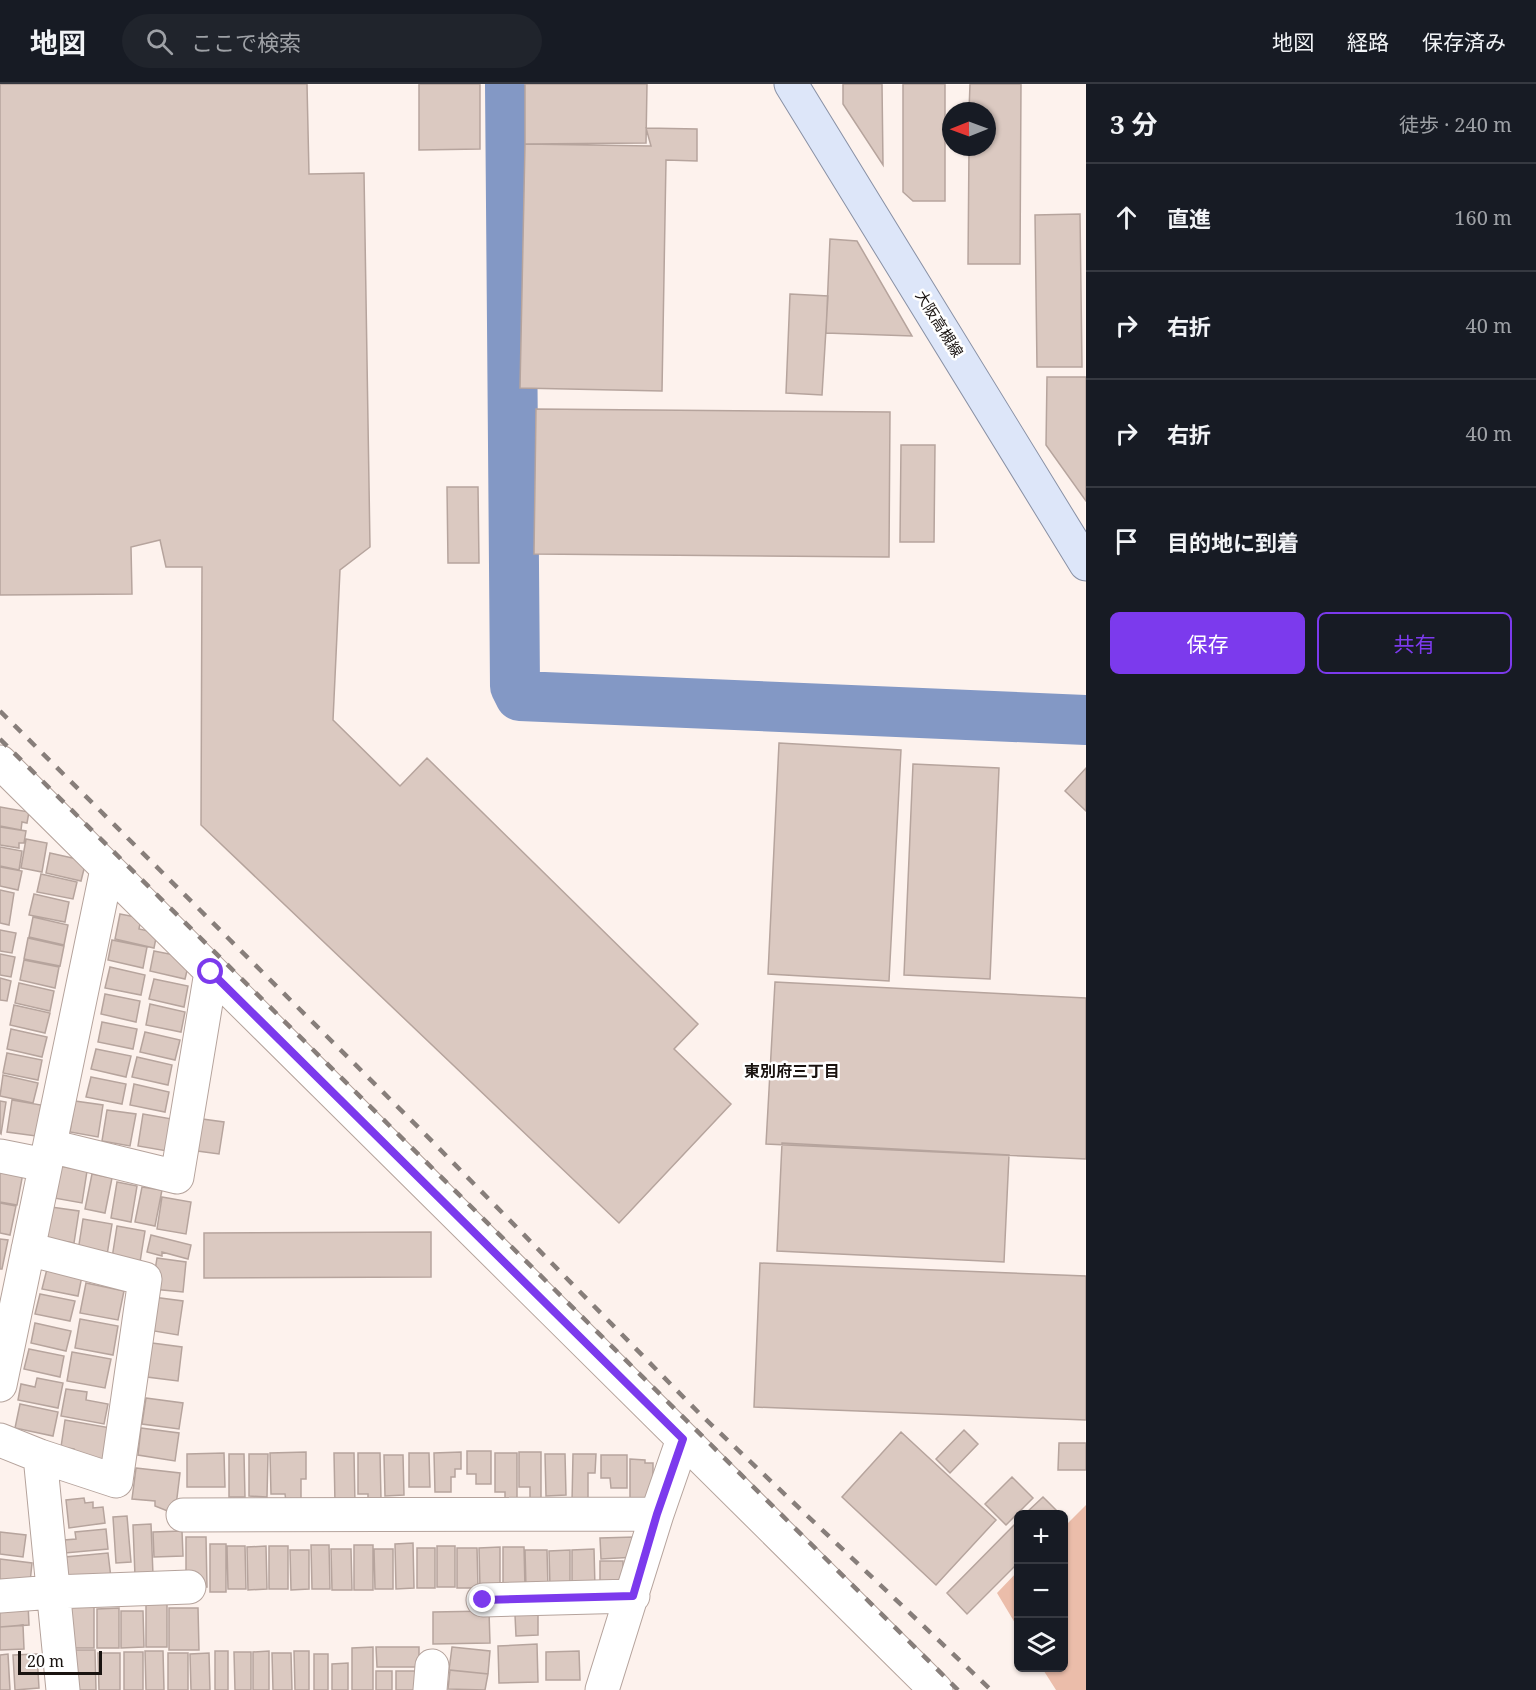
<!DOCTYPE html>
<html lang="ja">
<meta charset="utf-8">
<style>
body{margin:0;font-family:"Noto Serif","Noto Sans JP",serif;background:#20242c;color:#f1f3f6}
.controls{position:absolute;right:18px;bottom:18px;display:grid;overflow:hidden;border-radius:9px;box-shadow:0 2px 4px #0004}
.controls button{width:54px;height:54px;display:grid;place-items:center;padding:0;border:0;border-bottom:2px solid #363941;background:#171b24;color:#f1f3f6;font:30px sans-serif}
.compass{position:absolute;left:942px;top:18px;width:54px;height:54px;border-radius:50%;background:#171b24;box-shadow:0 2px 4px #0004;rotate:269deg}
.scale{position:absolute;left:18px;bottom:15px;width:84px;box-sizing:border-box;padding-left:6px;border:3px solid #191310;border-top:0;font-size:16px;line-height:21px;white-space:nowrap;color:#191310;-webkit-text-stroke:4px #fff;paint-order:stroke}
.stop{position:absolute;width:18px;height:18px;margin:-14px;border:4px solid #7c3aed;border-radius:50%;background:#fff}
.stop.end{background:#7c3aed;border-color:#fff;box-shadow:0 2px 6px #0008}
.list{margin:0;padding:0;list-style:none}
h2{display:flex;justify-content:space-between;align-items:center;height:78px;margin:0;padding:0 24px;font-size:26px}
h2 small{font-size:20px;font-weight:400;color:#9ea1a6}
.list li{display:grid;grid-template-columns:39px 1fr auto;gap:18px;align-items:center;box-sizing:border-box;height:108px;padding:0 24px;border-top:2px solid #363941}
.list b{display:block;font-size:22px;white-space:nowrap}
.list em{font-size:20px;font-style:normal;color:#9ea1a6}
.actions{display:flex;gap:12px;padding:18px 24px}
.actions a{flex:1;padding:14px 0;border:2px solid #7c3aed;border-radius:9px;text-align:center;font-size:21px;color:#7c3aed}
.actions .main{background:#7c3aed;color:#fff}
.icon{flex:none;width:33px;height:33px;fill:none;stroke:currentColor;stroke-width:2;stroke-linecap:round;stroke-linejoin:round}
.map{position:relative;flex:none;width:1086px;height:1606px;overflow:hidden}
header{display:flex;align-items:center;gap:36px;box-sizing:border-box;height:84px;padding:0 30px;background:#171b24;border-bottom:2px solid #363941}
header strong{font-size:28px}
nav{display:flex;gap:33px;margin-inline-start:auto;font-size:21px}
.search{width:420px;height:54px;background:#20242c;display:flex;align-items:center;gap:15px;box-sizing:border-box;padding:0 21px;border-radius:33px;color:#9ea1a6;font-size:22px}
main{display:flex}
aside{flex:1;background:#171b24}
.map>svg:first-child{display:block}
.green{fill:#ebbdaa}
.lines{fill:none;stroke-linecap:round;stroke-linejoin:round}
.river{stroke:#8398c5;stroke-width:50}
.building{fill:#dbc9c1;stroke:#b6a49d;stroke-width:1.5}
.minor-casing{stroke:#b5a39c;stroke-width:35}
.major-casing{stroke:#8991a5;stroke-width:35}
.minor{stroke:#fff;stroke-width:33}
.major{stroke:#dde6f9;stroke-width:33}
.rail{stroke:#877e7a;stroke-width:4.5;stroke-dasharray:10 10;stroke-linecap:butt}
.route{stroke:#7c3aed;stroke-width:8}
.labels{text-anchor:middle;stroke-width:5;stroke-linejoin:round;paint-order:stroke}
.street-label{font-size:15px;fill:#191310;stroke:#fff}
.neighbourhood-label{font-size:16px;font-weight:bold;fill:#191310;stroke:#fff}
</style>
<header>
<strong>地図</strong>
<div class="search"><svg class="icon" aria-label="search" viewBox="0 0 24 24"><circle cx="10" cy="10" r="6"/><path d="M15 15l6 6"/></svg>ここで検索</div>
<nav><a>地図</a><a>経路</a><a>保存済み</a></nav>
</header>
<main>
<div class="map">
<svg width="1086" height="1606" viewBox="0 0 1086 1606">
<rect width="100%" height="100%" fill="#fdf2ed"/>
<path class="green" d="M1086 1421V1606H1056L1042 1584H1064V1443Z
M1018 1487V1544L997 1509Z"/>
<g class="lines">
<path class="river" d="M510 0 515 602 520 612 1086 636"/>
</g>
<path class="building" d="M0 0H307L309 90 364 89 370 463 340 486 333 636 400 702 427 674 698 940 674 965 731 1020 619 1139 201 741 202 483H166L160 456 131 463 132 510 0 511Z
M419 0H480V65L419 66Z
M525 0H647L646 59 525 60Z
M843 0H882L883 81 843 20Z
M903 0H945V117H913L903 108Z
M970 0H1021L1020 180H968L969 63H987V27H969Z
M646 44 697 45V77L666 76 662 307 520 304 525 60 651 62Z
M1080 130 1082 283H1037L1035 131Z
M830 155 857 157 912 252 826 249Z
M790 210 828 212 822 311 786 309Z
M1047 293H1086V417L1046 361Z
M536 325 890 328 889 473 534 470Z
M901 361H935L934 458H900Z
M447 403H478L479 479H448Z
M779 659 901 666 889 897 768 890Z
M913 680 999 684 990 895 904 891Z
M1086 684V727L1065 707Z
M0 723 29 728 27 739 22 738 21 746 0 742Z
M0 743 26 747 24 759H19V764L0 761Z
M26 755 47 759 42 788 21 784Z
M0 763 22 767 19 786 0 782Z
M50 769 86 777 81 797 46 789Z
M0 783 22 787 18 806 0 802Z
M41 790 77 798 73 815 37 808Z
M0 806 14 809 9 841 0 839Z
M34 810 69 818 65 838 29 831Z
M120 830 141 834 139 845 157 849 154 864 115 855Z
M33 833 68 841 64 861 29 853Z
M0 846 16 849 12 869 0 867Z
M28 854 64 862 60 882 24 875Z
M112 856 147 863 143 884 108 876Z
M154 867 190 874 185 895 150 887Z
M0 870 15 873 11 893 0 891Z
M24 876 59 883 55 904 20 896Z
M110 883 145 891 141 911 105 904Z
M0 894 11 897 7 917 0 916Z
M154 895 188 902 184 923 149 915Z
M775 898 1086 914V1075L766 1060Z
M19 899 54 907 50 927 15 919Z
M105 910 140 917 136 938 101 930Z
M150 920 185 928 181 948 146 941Z
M14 921 50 929 45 949 10 941Z
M102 938 137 945 133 965 98 958Z
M11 945 47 953 42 973 7 965Z
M145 948 180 956 175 976 140 968Z
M96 965 131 972 126 993 91 985Z
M7 969 42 976 38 996 3 989Z
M137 973 172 981 168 1001 132 993Z
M3 991 38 999 33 1019 0 1012Z
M91 993 126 1000 122 1020 86 1013Z
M134 1000 169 1008 165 1028 130 1021Z
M12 1016 41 1021 36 1052 7 1048Z
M0 1017 6 1018 1 1050 0 1049Z
M75 1017 103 1021 98 1053 70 1048Z
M107 1026 136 1030 130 1062 102 1057Z
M143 1030 172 1035 167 1067 138 1062Z
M195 1034 224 1038 219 1070 190 1066Z
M782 1059 1009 1071 1004 1178 777 1167Z
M59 1082 87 1087 82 1119 54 1114Z
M0 1085 23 1089 17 1121 0 1118Z
M92 1090 112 1094 105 1129 85 1125Z
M117 1098 137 1102 131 1138 111 1134Z
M142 1103 162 1106 155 1142 135 1138Z
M162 1113 191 1118 186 1150 157 1145Z
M0 1119 16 1122 10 1151 0 1149Z
M51 1123 79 1127 74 1159 45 1154Z
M83 1135 112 1140 107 1171 78 1167Z
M117 1142 145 1147 140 1178 112 1174Z
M431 1148V1193L204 1194V1149Z
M151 1151 191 1161 188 1175 162 1168V1172L147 1168Z
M0 1155 8 1156 2 1185H0Z
M157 1174 186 1178 183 1208 152 1205Z
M760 1179 1086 1192V1336L754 1323Z
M47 1185 82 1192 78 1212 42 1205Z
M86 1199 124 1207 118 1236 80 1229Z
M40 1210 75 1217 70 1237 35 1230Z
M153 1213 183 1217 178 1251 148 1246Z
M80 1235 118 1242 113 1271 75 1264Z
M35 1239 71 1247 66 1267 31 1259Z
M152 1259 182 1263 178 1297 147 1293Z
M29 1265 64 1272 60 1293 24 1285Z
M72 1268 111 1275 105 1304 67 1297Z
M37 1294 63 1299 58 1324 18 1316 21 1300 35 1303Z
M66 1305 87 1308 86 1316 108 1320 104 1340 61 1332Z
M146 1314 183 1319 179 1345 142 1340Z
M20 1320 58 1328 53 1352 15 1344Z
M65 1336 111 1344 105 1380 74 1369V1365L61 1363Z
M141 1344 179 1349 175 1377 138 1371Z
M964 1346 978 1360 950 1389 936 1375Z
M901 1348 996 1436 936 1501 842 1413Z
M1059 1359H1086V1386H1058Z
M467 1367H491V1400H476V1390H467Z
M306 1368V1395H301V1418H286L285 1410H271L270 1369Z
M461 1368V1385H455V1393H451V1408H435L434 1369Z
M519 1368H541V1415H530V1403H519Z
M224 1369 225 1403H187V1370Z
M334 1369H354L355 1420H335Z
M358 1369H380L381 1415H368V1410H358Z
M409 1369H429L430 1403H409Z
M495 1369H517V1416H505V1408H495Z
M229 1370H244L245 1413H229Z
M249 1370H268L267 1413 249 1412Z
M545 1370H565L566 1411 546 1412Z
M573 1370H596L595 1389H588V1413L583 1418H572Z
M384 1371H403L404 1411 385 1412Z
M601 1371H627V1404H611L610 1394H601Z
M630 1375 645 1376V1379H653V1410L647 1415H630Z
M136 1384 180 1389 175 1430 155 1422V1417L132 1415Z
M1012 1393 1033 1414 1006 1441 985 1420Z
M1043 1413 1060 1430H1025Z
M84 1414 85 1419 93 1418V1424L103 1423 105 1439 69 1444 66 1416Z
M127 1432 131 1478 116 1479 113 1433Z
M1018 1437V1479L967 1530 947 1509Z
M151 1440 153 1491 135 1492 133 1441Z
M106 1445 108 1465 65 1469 64 1456 76 1455 75 1448Z
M182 1447 183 1472 154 1473 153 1448Z
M0 1448 26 1451 23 1473 0 1470Z
M186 1453H206L207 1503H186Z
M635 1453 636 1473 601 1475 600 1454Z
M413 1459 414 1504 396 1505 395 1460Z
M210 1460H226V1508H210Z
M311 1461H329L330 1505H312Z
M354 1461H373V1506H354Z
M227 1462H245L246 1505H228Z
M266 1462 267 1505 248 1506 247 1463Z
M269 1462H288V1505H269Z
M437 1462H455V1503H437Z
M500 1463V1504H480L479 1464Z
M503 1463H524L525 1504H503Z
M417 1464H435V1504H417Z
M457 1464H477L478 1504H457Z
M331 1465H351L352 1506H332Z
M374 1465H393V1505H375Z
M594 1465 595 1504H572V1466Z
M290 1466H309V1505L291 1506Z
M525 1466H547L548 1504H526Z
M570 1466V1503H550L549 1467Z
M108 1469 111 1494 67 1498 65 1473Z
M0 1475 32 1479 30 1499 0 1496Z
M600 1477H623V1506H600Z
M146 1515H167V1563H146Z
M69 1517H94V1564H69Z
M28 1519 29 1541 0 1543V1521Z
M119 1524V1564H97V1525Z
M169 1524H198L199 1566H169Z
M121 1527H143L144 1563 121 1564Z
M489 1527 490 1559 433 1560V1528Z
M538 1530V1551L516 1552 515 1531Z
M23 1541 24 1565 0 1566V1543Z
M537 1560 538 1598 499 1599 498 1562Z
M373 1563V1606H352V1564Z
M376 1563H419V1583H377Z
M452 1563 490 1567 488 1590 449 1586Z
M75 1566H95L96 1606H75Z
M145 1567H163L164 1606H146Z
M215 1567H228V1606H215Z
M269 1567V1606H253V1568Z
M294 1567H309V1606H295Z
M579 1567 580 1596H546V1568Z
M124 1568H143V1606H124Z
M234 1568H251V1606H235Z
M98 1569H120V1606H99Z
M168 1569H188V1606H168Z
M209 1569 210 1606H191L190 1570Z
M272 1569H291L292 1606H273Z
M8 1570 10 1606H0V1571Z
M37 1570 39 1604 15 1606 13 1571Z
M314 1570H328V1606H314Z
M348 1579V1606H332V1580Z
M450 1586 488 1590 485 1606 448 1605Z
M376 1587H392V1606H376Z
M396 1587H421L422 1606H396Z"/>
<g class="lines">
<g class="minor-casing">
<path id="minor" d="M0 678 936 1606
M50 1062 177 1093 211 888
M0 1072 45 1081
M0 1301 107 785
M0 1356 40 1372 116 1397 145 1195 28 1165
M40 1372 63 1606
M183 1431 657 1430 683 1355
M0 1512 53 1508 189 1503
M483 1516 633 1512
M430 1606 432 1582
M602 1606 657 1430"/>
</g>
<g class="major-casing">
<path id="major" d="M791 0 1086 480"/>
</g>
<use href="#minor" class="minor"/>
<use href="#major" class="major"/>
<path class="rail" d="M0 627 421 1046 699 1329 991 1606
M0 655 958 1606"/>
</g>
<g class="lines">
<path class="route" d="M211 888 683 1355 657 1430 633 1512 483 1516"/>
</g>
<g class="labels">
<g class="street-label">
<text transform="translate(939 240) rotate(58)" y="5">大阪高槻線</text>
</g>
<g class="neighbourhood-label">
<text x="792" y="993">東別府三丁目</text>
</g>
</g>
</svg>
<div class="controls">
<button>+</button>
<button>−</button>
<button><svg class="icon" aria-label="layers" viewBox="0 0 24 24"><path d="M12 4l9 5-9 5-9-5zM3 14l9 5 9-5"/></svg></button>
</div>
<svg class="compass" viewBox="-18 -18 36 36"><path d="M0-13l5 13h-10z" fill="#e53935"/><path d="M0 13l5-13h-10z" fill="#9ea1a6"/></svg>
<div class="scale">20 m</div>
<div class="stop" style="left:211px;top:888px"></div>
<div class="stop end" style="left:483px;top:1516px"></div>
</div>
<aside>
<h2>3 分<small>徒歩 · 240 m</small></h2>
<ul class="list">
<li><svg class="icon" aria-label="ahead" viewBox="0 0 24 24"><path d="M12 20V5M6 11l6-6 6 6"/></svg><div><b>直進</b></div><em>160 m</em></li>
<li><svg class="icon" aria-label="right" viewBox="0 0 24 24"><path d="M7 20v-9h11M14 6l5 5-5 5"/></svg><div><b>右折</b></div><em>40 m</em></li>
<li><svg class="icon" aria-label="right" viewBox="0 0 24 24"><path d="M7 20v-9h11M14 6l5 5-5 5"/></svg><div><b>右折</b></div><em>40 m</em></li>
<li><svg class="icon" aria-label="arrive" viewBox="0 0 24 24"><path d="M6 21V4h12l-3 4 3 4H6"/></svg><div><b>目的地に到着</b></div></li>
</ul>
<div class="actions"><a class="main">保存</a><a>共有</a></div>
</aside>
</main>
